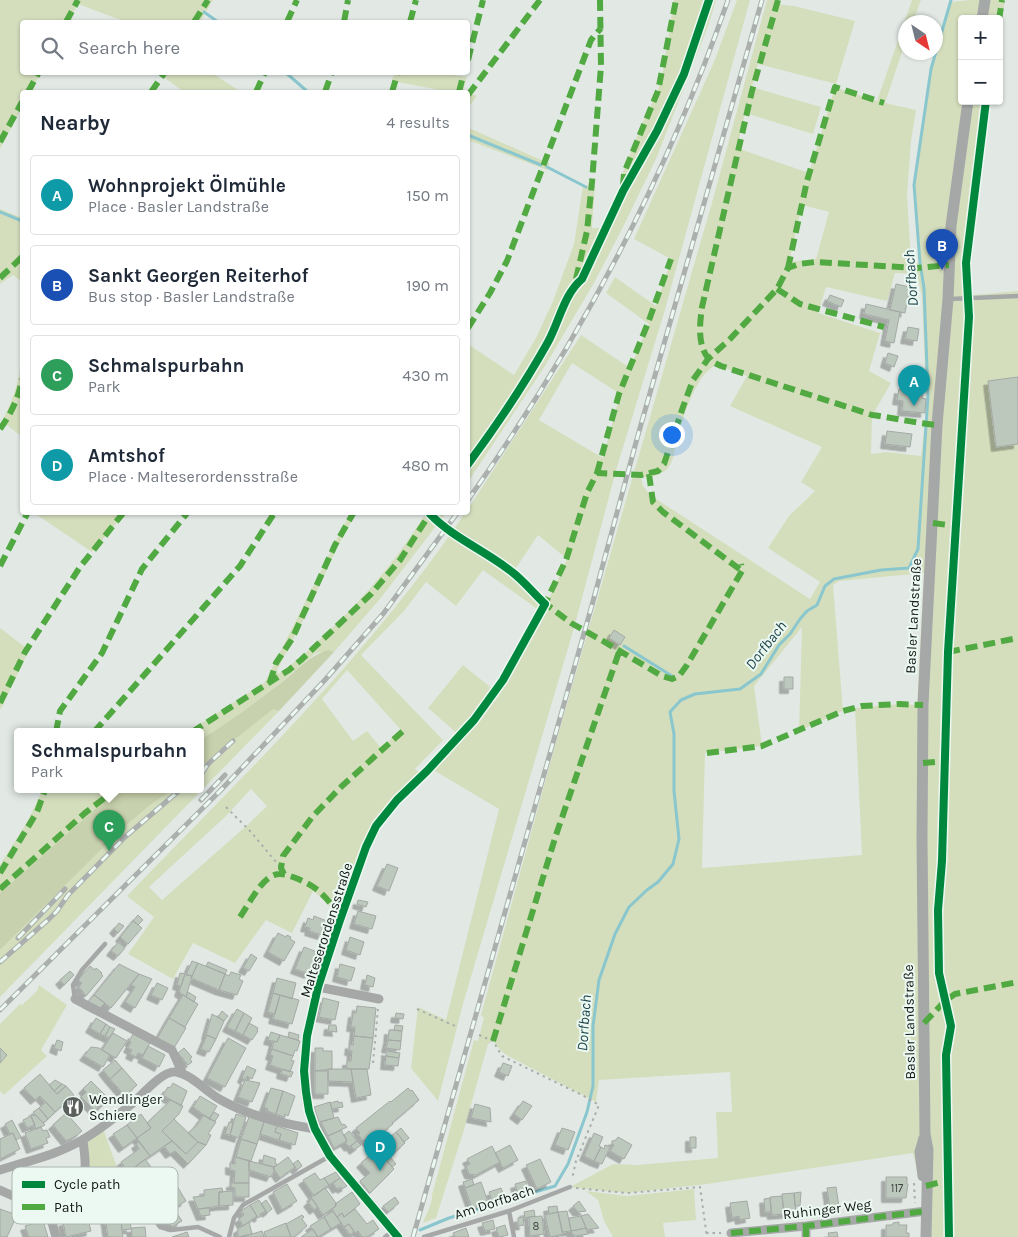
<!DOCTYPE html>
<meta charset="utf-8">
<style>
body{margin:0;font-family:Karla,sans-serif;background:#f2f2f3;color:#1f2937}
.controls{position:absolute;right:15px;top:15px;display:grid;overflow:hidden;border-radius:5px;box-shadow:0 1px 4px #0004}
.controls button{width:45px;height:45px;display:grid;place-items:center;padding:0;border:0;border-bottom:1px solid #e0e1e3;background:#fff;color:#1f2937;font:25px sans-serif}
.compass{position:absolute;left:898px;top:15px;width:45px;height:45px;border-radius:50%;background:#fff;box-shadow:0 1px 4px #0004;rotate:145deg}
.you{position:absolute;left:671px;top:434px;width:18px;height:18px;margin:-12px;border:4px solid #fff;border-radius:50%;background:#1a73e8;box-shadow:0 0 0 8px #1a73e833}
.badge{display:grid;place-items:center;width:32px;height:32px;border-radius:50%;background:#0b8043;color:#fff;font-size:16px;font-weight:700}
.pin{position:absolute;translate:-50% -41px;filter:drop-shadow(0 1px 2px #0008)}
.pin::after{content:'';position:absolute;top:26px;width:18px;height:15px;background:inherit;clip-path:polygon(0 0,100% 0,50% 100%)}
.popup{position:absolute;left:14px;top:728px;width:190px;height:65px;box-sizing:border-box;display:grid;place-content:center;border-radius:5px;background:#fff;filter:drop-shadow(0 1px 4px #0005);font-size:16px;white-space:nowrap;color:#747a83}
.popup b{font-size:19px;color:#1f2937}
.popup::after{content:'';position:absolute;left:50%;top:100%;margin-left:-10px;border:10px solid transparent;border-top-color:#fff}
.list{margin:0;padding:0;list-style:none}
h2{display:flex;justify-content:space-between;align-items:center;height:65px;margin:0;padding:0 20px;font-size:21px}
h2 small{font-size:16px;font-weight:400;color:#747a83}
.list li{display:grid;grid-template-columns:32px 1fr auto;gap:15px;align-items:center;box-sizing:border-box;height:80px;margin:0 10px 10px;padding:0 10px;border:1px solid #e0e1e3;border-radius:5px}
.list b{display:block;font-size:19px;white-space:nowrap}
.list p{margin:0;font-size:16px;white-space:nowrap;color:#747a83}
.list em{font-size:16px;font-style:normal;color:#747a83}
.icon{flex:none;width:28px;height:28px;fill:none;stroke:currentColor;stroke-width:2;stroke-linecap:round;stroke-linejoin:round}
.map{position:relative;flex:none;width:1018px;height:1237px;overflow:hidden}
.search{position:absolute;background:#fff;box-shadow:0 1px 4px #0004;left:20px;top:20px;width:450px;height:55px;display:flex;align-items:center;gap:12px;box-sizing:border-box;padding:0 18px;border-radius:5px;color:#747a83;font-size:19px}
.panel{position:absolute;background:#fff;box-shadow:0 1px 4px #0004;left:20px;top:90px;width:450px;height:425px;border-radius:5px}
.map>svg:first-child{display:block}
.green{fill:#d4debd;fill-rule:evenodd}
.forest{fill:#c8d1ad}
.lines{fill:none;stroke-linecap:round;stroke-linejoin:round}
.stream{stroke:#89c6cd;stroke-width:3}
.building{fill:#bdc8bc;stroke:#a4a9a6;filter:url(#shadow)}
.minor-tunnel{stroke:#c3c9c6;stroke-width:9;stroke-dasharray:9 4.5;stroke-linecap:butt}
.path{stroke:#a9aeab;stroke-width:2;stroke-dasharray:2.5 4;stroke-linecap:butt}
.service{stroke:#a6a8a8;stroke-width:4.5}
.minor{stroke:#a6a8a8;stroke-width:9}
.tertiary{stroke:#a6a8a8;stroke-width:11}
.rail-casing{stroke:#abb0ae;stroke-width:5}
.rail{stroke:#ecf9f2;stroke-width:3;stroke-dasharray:9;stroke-linecap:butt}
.quiet{stroke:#51a942;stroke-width:6;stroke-dasharray:12 6;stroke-linecap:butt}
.cycleway-casing{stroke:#ecf9f2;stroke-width:11}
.cycleway{stroke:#00873e;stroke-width:8}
.labels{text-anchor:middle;stroke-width:4;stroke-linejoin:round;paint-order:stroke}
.number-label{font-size:11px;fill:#3d423e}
.street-label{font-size:14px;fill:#121614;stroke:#ecf9f2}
.poi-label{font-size:14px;fill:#121614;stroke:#ecf9f2;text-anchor:start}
.water-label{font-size:15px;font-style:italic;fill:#234a4f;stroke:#ecf9f2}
.key{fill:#ecf9f2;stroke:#abb5af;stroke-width:1}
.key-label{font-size:14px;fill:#121614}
</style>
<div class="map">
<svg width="1018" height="1237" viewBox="0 0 1018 1237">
<defs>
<filter id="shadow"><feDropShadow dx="-4.5" dy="4.5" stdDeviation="0" flood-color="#0004"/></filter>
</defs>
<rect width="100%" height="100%" fill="#e2e9e5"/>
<path class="green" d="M0 0H213L200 22H126L78 4 68 22H22V72L41 73 30 92H22V107L0 149Z
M674 0H716L709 24 656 159 623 227 594 283 545 366 468 482V344L514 375 536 338 553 301 574 244 583 186 595 185 592 228H603L621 192 623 172 642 124 657 92 662 77Z
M737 0H750L664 313 617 467 574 628 463 1004 438 1101 411 1068 418 1007 446 1020 499 809 435 771C410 793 385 814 371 846L365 844 338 919 327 903 313 891 292 933 266 920 235 963 193 943 173 979 128 954 154 917 127 896C245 774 370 654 465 513L468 512V509L581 335 630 368 649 324 606 293 615 277 656 306 671 259 634 239 714 62ZM572 363 620 394 603 458 539 420ZM538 535 567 559 548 601 514 571ZM483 570 540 611 517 655 494 690 463 665 428 708 460 736 431 768 429 767 420 773 415 769 443 740 361 655 404 611 426 582 456 606ZM347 670 401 730 381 748 367 731 353 741 322 699ZM251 789 267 806 244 828 162 900 149 887 225 817Z
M767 0H776V4L794 6 855 21 836 84 758 64 752 87 821 107 813 134 745 113 737 148 809 173 835 87 877 101 912 0H921L913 22H906L905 43 885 103 916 110 911 141 907 195 911 262 919 263 914 185 931 69 950 2 971 0H1005L999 37V19H962V101H989L976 191 970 292 973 295 1018 291V1237H931V1180L919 1179 913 1153 707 1184 627 1193 570 1187 613 1164 637 1165 718 1158 716 1112H732L730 1072 599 1080 596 1102 508 1056 501 1051 493 1041 488 1044 463 1133 436 1218 423 1223C426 1214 433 1203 432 1195L474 1040 478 1041 484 1018 481 1015 556 742 713 199ZM802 205 829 212 816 259 789 262ZM895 273 917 274 922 296 926 394 928 395 921 456 886 452 871 454 872 416 891 383 869 371 880 333 818 313 826 287 887 301ZM716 365 747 376 730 406 822 447 801 482 815 491 789 516 768 548 820 582 810 599 650 495 643 486 641 477C651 477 660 476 667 469 674 462 675 449 677 440 683 418 695 375 716 365ZM924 573 917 705 899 704 855 708 862 855 702 868 705 753 762 746 754 686 802 627 799 731 843 711 833 585 839 581Z
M162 72 212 73 241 92H184L161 75Z
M394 73H438L467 77 463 91 477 96 468 108V117V92H445V91L392 81Z
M468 125 469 128 550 164 547 170 468 140Z
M0 209 22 218V282L13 275 0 284Z
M22 361V437L2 421C13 401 18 383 22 361Z
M34 513 125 512V513L92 552Z
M350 513H356L338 546 304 619 277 670 278 674C298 661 314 645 331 629 370 591 398 558 426 513H446L380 599 334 652 329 651 316 653 284 680 222 727 200 740V732H188L265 682Z
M0 628 29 650 1 709 0 708Z
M273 708 279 711 0 997V950L123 828 149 806 172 790H200V767Z
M41 790H120L102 803 0 893V865L27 822 39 798Z
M39 985 67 1005 41 1050 47 1056 4 1095 0 1091V1024L20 1004 22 1005 37 991Z
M102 1126 122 1181 84 1177 83 1140Z
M694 1189 696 1220 663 1223 665 1237H613L604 1221 598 1200 586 1191 627 1196Z"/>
<path class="forest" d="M329 650 334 652 279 711 273 709 200 767V740C229 723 255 702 282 682 298 670 309 655 329 650Z
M120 790H172L149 806 123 828 0 950V893L102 803Z"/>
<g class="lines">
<path class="stream" d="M204 12 218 22
M285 72 308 92
M468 135 541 165
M547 167 586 187
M0 212 22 221
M624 646 672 676
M420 1230 449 1218 555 1186 568 1164 587 1112 593 1086V1026L599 980 615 934 629 907 647 890 658 882 673 864 679 839 674 791V734L670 712 681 700 695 694 740 689 761 674 779 645 790 634 800 619 807 611 817 605 825 586 834 579 881 570 909 568 918 549 928 395 924 288 920 263 914 185 931 69 951 0"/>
</g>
<path class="building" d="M896 284 910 287 905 313 890 310Z
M830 295 844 300 841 307 827 301Z
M866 304 900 312 894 343 885 341 889 320 864 314Z
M908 327 919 329 917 341 905 339Z
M888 353 898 356 894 367 885 363Z
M1018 377V444L996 447 988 381Z
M899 389 922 392V398L926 399 925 413 902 411 903 401 897 400Z
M887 431 912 434 910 447 885 444Z
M614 630 625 637 620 645 609 638Z
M784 677H793V689H784Z
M387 864 398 868 389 891 377 886Z
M358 900 368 902 366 907 357 904Z
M358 911 376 916 372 929 354 924Z
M138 915 143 920 138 925 133 921Z
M314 916 327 921 322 935 309 931 310 928 305 927 308 918 313 920Z
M133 921 142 928 128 944 120 937Z
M119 923 124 926 118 933 114 929Z
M278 933 286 937 287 935 291 937 290 939 295 942 284 961 268 952Z
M350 937 364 942 360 955 346 950Z
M118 942 125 948 118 956 111 951Z
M304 947 317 952 309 974 295 969Z
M251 954 257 958 249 971 243 968Z
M192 961 198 963 192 976 186 975Z
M208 962 227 970 225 974 206 966Z
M198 963 225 974 219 990 191 978Z
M119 964 139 974 111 1008 94 995Z
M340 964 355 968 351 981 337 977Z
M90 966 95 970 96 968 102 973 101 974 103 976 86 996 79 987 82 983 78 980Z
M70 971 74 975 64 985 60 980Z
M231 972 241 975 239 979 243 981 237 995 219 990 225 974 229 976Z
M180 973 185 974 181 986 177 985Z
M139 974 152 979 135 1008 125 1002 135 987 131 985Z
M185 974 192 976 186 997 179 992Z
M367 975 375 978 373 987 365 985Z
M277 978 296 983 292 999 273 993Z
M157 983 168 988 162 1000 151 995Z
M188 992 196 997 194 1002 186 997Z
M273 993 280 995 275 1014 268 1012Z
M94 995 105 1003 99 1009 87 1003Z
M183 995 198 1004 185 1027 169 1018Z
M280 995 299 1000 292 1024 273 1019Z
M323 998 339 1002 335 1020 319 1017Z
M357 1006 376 1008 373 1038 354 1036 355 1027H351L353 1013H356Z
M237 1009 244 1013 235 1031 227 1027Z
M222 1011 228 1016 224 1021 218 1017Z
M244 1013 252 1018 243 1035 235 1031Z
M396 1013 404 1014 403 1019 395 1018Z
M212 1014 224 1021 216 1039 206 1035Z
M96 1018 106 1024 100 1034 90 1028Z
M169 1018 186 1028 174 1048 157 1039Z
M249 1023 258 1028 257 1030 258 1031 252 1040 243 1035Z
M106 1024 110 1027 105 1036 100 1034Z
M329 1025H336L337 1032 328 1031Z
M395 1025 403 1026 402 1031 394 1030Z
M110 1027 115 1029 109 1038 105 1036Z
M389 1030 402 1031 401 1041 388 1040Z
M271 1032 280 1035 277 1042 268 1040Z
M289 1032 299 1035 298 1040 288 1037Z
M113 1033 127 1041 116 1058 102 1050Z
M133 1034 150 1043 143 1055 138 1053 136 1057 130 1054 132 1050 128 1048 131 1042 129 1041Z
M207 1035 216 1039 209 1052 201 1049Z
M280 1035 300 1041 297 1051 295 1050 293 1056 272 1049 274 1041 277 1042Z
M354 1036 373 1038 369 1069H347V1061H351L352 1051H349L350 1044 353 1045Z
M228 1038 246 1048 225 1087 207 1078Z
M57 1040 63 1042 61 1051 54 1048Z
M388 1040 401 1041 400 1050 386 1048Z
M148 1046 165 1055 159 1067 142 1058Z
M91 1047 99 1048 110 1055 103 1067 84 1056Z
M0 1048 7 1055 0 1063Z
M184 1048 192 1057 190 1059 192 1062 188 1065 178 1053Z
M315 1048H323V1051H332V1069L315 1071Z
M272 1049 293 1056 291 1060 294 1061 290 1072 270 1065 273 1056 270 1055Z
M386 1051 400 1053 399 1058 386 1056Z
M386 1056 399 1058 398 1066 385 1065Z
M115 1060 122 1068 110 1079 103 1070Z
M503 1063 512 1066 508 1076 499 1072Z
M247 1066 256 1070 252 1079 247 1076 245 1080 242 1078Z
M122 1068 137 1085 125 1096 110 1079Z
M282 1069 293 1072 291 1077 281 1074Z
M328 1069H351L353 1082 328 1081Z
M351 1069H367L371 1095 356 1098Z
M315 1071H328V1094H315Z
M40 1074 57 1094 66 1086 74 1095 55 1112 40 1096 35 1100 24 1088Z
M55 1080 62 1084 54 1091 49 1085Z
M245 1080 260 1083 252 1102 238 1097Z
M91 1081 109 1099 101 1107 99 1106 95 1111 81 1097 86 1092 83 1089Z
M173 1083 187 1091 181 1106 163 1095 168 1087 170 1088Z
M62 1084 66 1086 57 1094 54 1091Z
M271 1088 283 1091 276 1114 267 1111 268 1109 264 1107Z
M408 1088 411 1091 412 1090 419 1100 392 1123 393 1124 369 1143 365 1139 363 1141 358 1134 360 1133 356 1128 390 1101 391 1102Z
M283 1091 295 1096 288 1116 285 1114 284 1117 276 1114Z
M200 1096 217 1106 209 1119 193 1107Z
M171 1100 183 1106 179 1114 162 1131 172 1141 150 1156 137 1138 151 1128 147 1123Z
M338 1101 339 1103 342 1102 343 1107 332 1109 330 1103Z
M523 1101 532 1106 522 1120 514 1114Z
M46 1102 55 1112 48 1119 39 1108Z
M330 1102 334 1118 319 1122 314 1107Z
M475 1104 490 1108 491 1122 471 1118Z
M39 1108 48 1119 43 1123 33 1112Z
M214 1112 219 1115 215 1121 209 1119Z
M66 1113 82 1131 76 1136 66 1141 53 1125Z
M141 1114 151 1128 137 1138 127 1125Z
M236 1114 246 1117 239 1138 230 1135Z
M35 1115 45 1125 36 1129 31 1116Z
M204 1115 216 1122 208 1134 211 1135 206 1145 198 1142 188 1133 196 1126Z
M31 1116 35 1125 27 1128 23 1120Z
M249 1117 264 1122 257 1144 241 1139Z
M338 1117 342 1125 344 1124 347 1127 328 1136 321 1122Z
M174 1119 198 1142 186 1154 162 1131Z
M12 1120 21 1137 16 1140 13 1133 10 1134 5 1124Z
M229 1122 233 1123 230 1135 225 1134Z
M264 1122 277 1126 275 1132 281 1134 279 1140 260 1134Z
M127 1125 137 1138 123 1148 113 1134Z
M277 1126 298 1133 295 1145 279 1140 281 1134 275 1132Z
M41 1127 43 1131 47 1130 50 1137 46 1138 48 1143 31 1149 25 1133Z
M401 1128 409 1138 404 1142 396 1132Z
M562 1128 575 1132 568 1150 555 1145Z
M341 1130 347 1141 334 1148 328 1136Z
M349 1131 357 1141 349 1147 345 1142 347 1141 344 1135Z
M396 1132 405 1143 386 1160 377 1149Z
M13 1133 20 1149 0 1159V1139Z
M594 1133 603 1137 599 1146 601 1147 594 1161 584 1156Z
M618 1137 632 1145 624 1159 610 1151 614 1145 612 1144V1141L616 1140Z
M690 1137H696V1148H690Z
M241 1139 257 1144 251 1161 236 1157Z
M172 1141 186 1154 198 1142 206 1145 188 1164 175 1151 170 1154 164 1146Z
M357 1141 361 1145 354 1150 351 1146Z
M139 1142 150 1156 128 1172 121 1162 139 1149 136 1144Z
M510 1145 518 1160 503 1168 495 1153Z
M605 1145 610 1147 602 1164 594 1161 601 1147 604 1149Z
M492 1146 500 1162 476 1175 469 1174 466 1166 470 1164 467 1159Z
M377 1149 394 1169 370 1193 360 1181 370 1173 361 1163Z
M264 1155 276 1159 275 1161 277 1165 274 1167 262 1164Z
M235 1157 249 1161V1183H234L235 1171 230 1170V1163L235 1164Z
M288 1157 295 1167 280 1178 273 1168Z
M390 1157 396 1164 392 1167 386 1160Z
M145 1159 151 1167 141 1173 136 1166Z
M540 1159 551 1182 537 1189 526 1165Z
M298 1160 302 1166 297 1170 293 1164Z
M249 1161 274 1167V1171L271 1177 249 1170Z
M136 1166 142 1174 133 1180 128 1172Z
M46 1171 51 1188 32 1194 31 1189 21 1193 17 1181Z
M336 1172 340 1178 329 1185 324 1178Z
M315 1173 320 1180 324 1178 329 1185 314 1196 303 1180Z
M167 1177 172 1186 167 1189 162 1180Z
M886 1177H907V1184H908L906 1198H886Z
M340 1178 347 1186 342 1189 341 1187 337 1189 333 1183Z
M472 1179 474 1185 465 1188 463 1182Z
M526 1181 529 1191 518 1195 515 1184Z
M481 1182 488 1202 472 1208 465 1188Z
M231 1183H249V1197H235V1188L231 1187Z
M287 1184 297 1201 282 1210 273 1192Z
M177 1186 186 1201 174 1208 178 1215 166 1222 161 1215 159 1217 150 1202Z
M92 1187 103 1203 91 1211 80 1195Z
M836 1187 839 1207 830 1208 827 1188Z
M222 1188 223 1192H219V1206L198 1209 193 1197 204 1196V1190Z
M325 1188 336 1203V1206L323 1215 311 1197Z
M501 1188 504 1196 492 1201 489 1192Z
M102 1189 108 1198 102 1201 96 1193Z
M233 1191V1205L219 1206V1192Z
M130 1192 135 1196 139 1214 120 1215 119 1207 124 1206 123 1197H126Z
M352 1192 360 1204 344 1217 342 1213 337 1217 332 1209 336 1206 335 1204Z
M801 1192 800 1206H795L794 1193Z
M794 1193 796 1213 784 1214 782 1194Z
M782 1196 784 1214 772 1215 770 1197Z
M395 1197 399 1203 388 1212 383 1206Z
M770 1198 771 1212H765L764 1199Z
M312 1199 318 1207 314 1210 308 1202Z
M259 1200 266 1211 260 1214 261 1216 258 1218 250 1205Z
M266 1200 272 1209 267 1213 261 1204Z
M579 1201 586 1211 578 1212 573 1206Z
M747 1201 750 1218 740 1220 739 1216 732 1218 730 1203Z
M138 1204H142L145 1213 139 1214Z
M250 1205 257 1216 243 1226 239 1219 244 1215 241 1211Z
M557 1206 558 1212 549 1214 548 1207Z
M119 1207 123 1237H108L104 1209Z
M209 1208 210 1215 201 1216 198 1209Z
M0 1209 17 1215 7 1237H0Z
M355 1209 367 1224 373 1220 379 1229 367 1237H362L358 1231 355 1233 349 1224 344 1227 337 1217 342 1213 344 1217Z
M534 1210 535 1216 525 1218 524 1212Z
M333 1211 341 1223 331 1229 324 1217Z
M567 1211 571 1231 562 1232 558 1212Z
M558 1212 563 1234 550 1237 545 1215Z
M588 1214 599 1228 587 1230 581 1216Z
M120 1215H129L130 1219 121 1221Z
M178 1215 182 1221 172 1227 168 1221Z
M302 1215 304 1217 302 1219 307 1226 294 1237H291L286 1224Z
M542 1216 544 1234 530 1236 529 1217Z
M581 1216 586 1228 571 1231 569 1218Z
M81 1217 83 1224 89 1223 91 1231 66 1237 63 1222Z
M324 1217 331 1229 318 1237 310 1226Z
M523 1217 524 1225 518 1226V1218Z
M130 1219 131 1229 122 1230 121 1221Z
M493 1220 495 1229 485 1231 482 1223Z
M43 1221 48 1237H29L25 1226Z
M249 1222 252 1234 238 1237V1229Z
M899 1222V1225H907L906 1233H909V1237H886V1225H892L893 1223Z
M286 1223 291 1237H266L264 1232Z
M349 1224 354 1232 350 1235 344 1227Z
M505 1225 508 1235 499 1237 496 1228Z
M145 1227 146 1237H132L131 1228Z
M466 1228 469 1237H455L453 1233Z
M586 1228 588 1234 574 1236 571 1231Z
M313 1229 318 1237H301Z
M262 1231 264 1237H241L252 1234Z
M187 1232 189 1237H172Z
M837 1232 838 1237H829L828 1233Z"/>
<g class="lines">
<path class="minor-tunnel" d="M393 1231 398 1237"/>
<path class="path" d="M226 807 251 832 281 868
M417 1009 455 1026
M479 1035 493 1041 502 1056 584 1096 599 1105 576 1161 572 1179
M373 1063 378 1009
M914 1183 915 1203
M576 1188 627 1193 700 1187 707 1237
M706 1233H721"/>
<path class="service" d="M950 299 1018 296
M968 299 969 317
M75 999 73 985 82 970 105 944
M84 1177 122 1181 134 1186 150 1213 160 1227 171 1230 198 1227 220 1237
M509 1211 514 1237
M229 1237 234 1218 243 1205 330 1156
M385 1237 393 1231
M424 1237 509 1211 570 1187"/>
<path class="minor" d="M366 847C354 882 341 917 330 951 312 1007 290 1072 315 1129 326 1154 344 1172 362 1193 373 1205 383 1218 393 1231
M318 987 379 999
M75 999 172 1050 183 1074
M0 1170C27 1161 57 1155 82 1140 100 1130 118 1115 134 1102 144 1093 163 1070 176 1072 193 1075 206 1092 221 1100 249 1116 284 1124 315 1129
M0 1190 22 1200 48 1208C59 1204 81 1188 84 1176 87 1166 84 1151 83 1140
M48 1208 56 1237
M806 1226V1237
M731 1233 806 1226 926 1211"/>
<path class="tertiary" d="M982 19 985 0
M923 1176 920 1152 924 1138
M926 1237 928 1150 925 1134 922 838 923 705 937 425 948 299 951 226 968 101"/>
<g class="rail-casing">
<path id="rail" d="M468 500C577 346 666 179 728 0
M202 773 208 764 233 741
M201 800 225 775
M18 938 65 889
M0 962 49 919 57 911 68 895 125 837 180 790
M0 1010 220 791 324 681 383 614 458 512
M413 1237 592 605 638 435 762 0"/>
</g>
<use href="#rail" class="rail"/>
<path class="quiet" d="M778 0 752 91 702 307C700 322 697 344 708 358 710 361 717 364 721 366L872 415C894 418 915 423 937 425
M999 20 1002 0
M66 22 78 0
M194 22 208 0
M287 22 297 0
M344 22 348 0
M410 22 416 0
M468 60 483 0
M28 92 39 72
M151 92 165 72
M256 92 265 72
M325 92 332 72
M392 92 398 72
M459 92 464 72
M468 95 540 0
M0 142 22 102
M623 186 624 173 658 91 676 0
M788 268 807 181 835 87 884 103
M0 278 22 257
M576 279 587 231 592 182 601 66 600 0
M777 289 800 304 884 327
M468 328 490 293 507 261 591 40 601 28
M0 429C11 414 19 397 22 379
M597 473 619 394 648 323 671 259
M649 474 653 502 663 512 742 571
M933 523 955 526
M0 566 28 512
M542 601 571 623 603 641 662 676 672 679 679 676 687 665 742 571 741 564
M543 608 566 560 587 493 597 473 641 475 658 471 664 464 683 407 693 380 708 359 730 339 777 289 788 268 799 264 815 262 917 268 949 265
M948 652 1018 638
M270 682 276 663 292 639 335 545 354 512
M0 703 25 652 80 567 124 512
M56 732 60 711 102 653 142 569 188 512
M94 732 240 566 275 512
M192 732 289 670 301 660 371 594 400 560 431 512
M707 753 762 746 843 711 862 706 899 704 923 705
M923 763 945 761
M0 873 37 812 45 790
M284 874 281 868 283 856 313 816 342 786 403 731
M0 889 85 813 115 790
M240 917C249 904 258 885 270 877 278 872 285 874 293 877 318 886 327 897 341 919
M924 1023 945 1001 955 994 1018 982
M493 1041 556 835 619 652
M926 1186 948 1180
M806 1226V1237
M731 1233 806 1226 926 1211"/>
<g class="cycleway-casing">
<path id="cycleway" d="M468 464C497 425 524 385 548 342 559 322 564 294 582 279L623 191 657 131 684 74 709 0
M398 1237 330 1156 315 1129 309 1111 306 1092 304 1071 307 1036 318 987 339 923 366 847 376 826 397 800 427 771 474 720 503 680 545 604C534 594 524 581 512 572 486 551 453 538 430 514L431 512
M949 1237 946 1055 951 1026 939 973 938 910 942 861 948 652 969 317 966 263 986 101"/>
</g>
<use href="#cycleway" class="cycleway"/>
</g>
<defs>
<g id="restaurant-disc" transform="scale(1.125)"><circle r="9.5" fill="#5b605d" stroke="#ecf9f2"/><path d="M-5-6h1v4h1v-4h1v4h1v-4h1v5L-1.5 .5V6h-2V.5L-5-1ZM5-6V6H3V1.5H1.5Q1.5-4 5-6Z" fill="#fff"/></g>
</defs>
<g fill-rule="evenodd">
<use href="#restaurant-disc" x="73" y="1107"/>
</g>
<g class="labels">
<g class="number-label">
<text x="897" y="1192">117</text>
<text x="536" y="1230">8</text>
</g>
<g class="street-label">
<text transform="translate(913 616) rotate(-87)" y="5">Basler Landstraße</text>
<text transform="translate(326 930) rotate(-72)" y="5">Malteserordensstraße</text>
<text transform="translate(909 1022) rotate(-91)" y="5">Basler Landstraße</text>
<text transform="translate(494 1202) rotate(-18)" y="5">Am Dorfbach</text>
<text transform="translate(827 1209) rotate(-7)" y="5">Ruhinger Weg</text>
</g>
<g class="poi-label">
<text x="89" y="1104">Wendlinger<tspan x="89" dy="16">Schiere</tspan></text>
</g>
<g class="water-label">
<text transform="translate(911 278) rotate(-94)" y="5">Dorfbach</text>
<text transform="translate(766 645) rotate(-52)" y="5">Dorfbach</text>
<text transform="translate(584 1023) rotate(-86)" y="5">Dorfbach</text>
</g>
</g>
<rect x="12" y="1167" width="166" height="57" rx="8" class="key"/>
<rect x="22" y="1181" width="23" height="7" fill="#00873e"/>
<rect x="22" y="1204" width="23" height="6" fill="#51a942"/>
<g class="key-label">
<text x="54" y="1189">Cycle path</text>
<text x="54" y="1212">Path</text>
</g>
</svg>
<div class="controls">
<button>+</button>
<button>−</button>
</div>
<svg class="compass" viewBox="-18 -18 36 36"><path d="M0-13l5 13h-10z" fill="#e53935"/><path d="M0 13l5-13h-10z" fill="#747a83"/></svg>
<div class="you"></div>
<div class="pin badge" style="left:914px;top:406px;background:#0f9aa8">A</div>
<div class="pin badge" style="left:942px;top:270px;background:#1a4fb4">B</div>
<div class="pin badge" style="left:109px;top:851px;background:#2e9e5b">C</div>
<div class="popup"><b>Schmalspurbahn</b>Park</div>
<div class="pin badge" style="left:380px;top:1171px;background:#0f9aa8">D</div>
<div class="search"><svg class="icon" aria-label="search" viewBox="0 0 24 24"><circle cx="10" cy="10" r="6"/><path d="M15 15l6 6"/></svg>Search here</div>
<section class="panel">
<h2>Nearby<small>4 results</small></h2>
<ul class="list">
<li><span class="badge" style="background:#0f9aa8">A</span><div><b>Wohnprojekt Ölmühle</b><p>Place · Basler Landstraße</p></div><em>150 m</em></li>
<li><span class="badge" style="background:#1a4fb4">B</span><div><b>Sankt Georgen Reiterhof</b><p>Bus stop · Basler Landstraße</p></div><em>190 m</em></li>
<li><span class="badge" style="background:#2e9e5b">C</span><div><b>Schmalspurbahn</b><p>Park</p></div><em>430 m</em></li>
<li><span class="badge" style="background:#0f9aa8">D</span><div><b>Amtshof</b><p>Place · Malteserordensstraße</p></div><em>480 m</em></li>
</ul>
</section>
</div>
